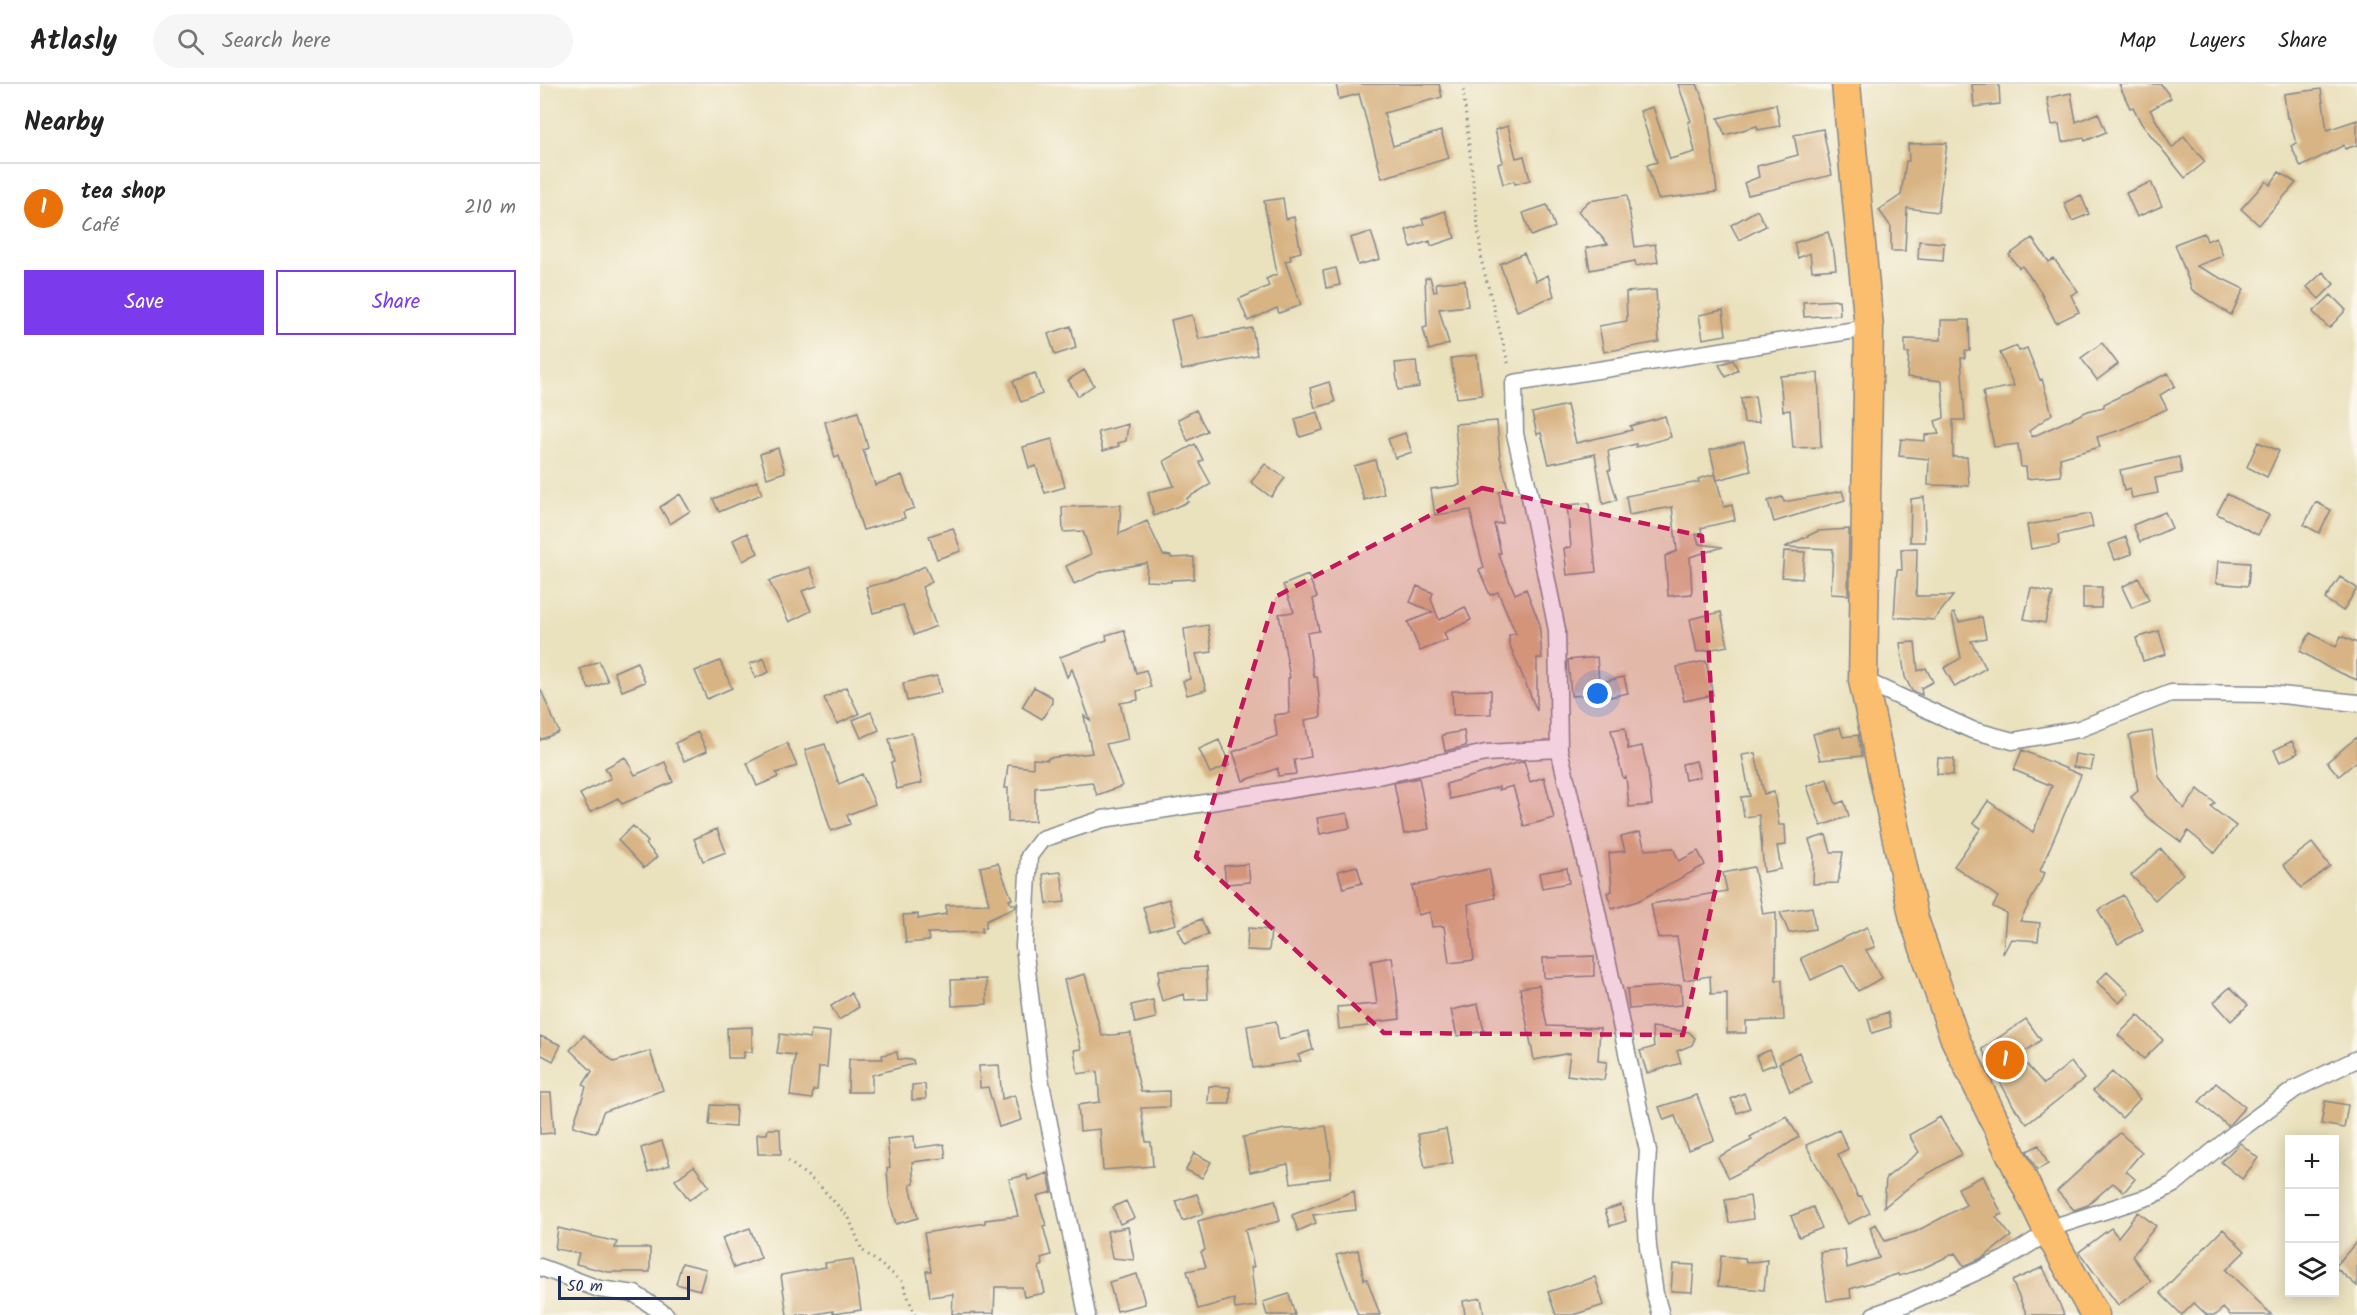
<!DOCTYPE html>
<meta charset="utf-8">
<style>
body{margin:0;font-family:Kalam,sans-serif;background:#f6f6f6;color:#222}
.controls{position:absolute;right:18px;bottom:18px;display:grid;overflow:hidden;border-radius:0px;box-shadow:0 3px 15px #0003}
.controls button{width:54px;height:54px;display:grid;place-items:center;padding:0;border:0;border-bottom:2px solid #e0e0e0;background:#fff;color:#222;font:30px sans-serif}
.scale{position:absolute;left:18px;bottom:15px;width:132px;box-sizing:border-box;padding-left:6px;border:3px solid #1b2f5e;border-top:0;font-size:16px;line-height:21px;white-space:nowrap;color:#1b2f5e;-webkit-text-stroke:4px #fbf7ec;paint-order:stroke}
.you{position:absolute;left:1058px;top:610px;width:21px;height:21px;margin:-15px;border:4px solid #fff;border-radius:50%;background:#1a73e8;box-shadow:0 0 0 9px #1a73e833}
.badge{display:grid;place-items:center;width:39px;height:39px;border-radius:50%;background:#7c3aed;color:#fff;font-size:20px;font-weight:700}
.pin{position:absolute;translate:-50% -50%;border:3px solid #fff;box-shadow:0 2px 6px #0006}
.list{margin:0;padding:0;list-style:none}
h2{display:flex;justify-content:space-between;align-items:center;height:78px;margin:0;padding:0 24px;font-size:26px}
h2 small{font-size:20px;font-weight:400;color:#767676}
.list li{display:grid;grid-template-columns:39px 1fr auto;gap:18px;align-items:center;box-sizing:border-box;height:90px;padding:0 24px;border-top:2px solid #e0e0e0}
.list b{display:block;font-size:22px;white-space:nowrap}
.list p{margin:0;font-size:20px;white-space:nowrap;color:#767676}
.list em{font-size:20px;font-style:normal;color:#767676}
.actions{display:flex;gap:12px;padding:18px 24px}
.actions a{flex:1;padding:14px 0;border:2px solid #7c3aed;border-radius:0px;text-align:center;font-size:21px;color:#7c3aed}
.actions .main{background:#7c3aed;color:#fff}
.icon{flex:none;width:33px;height:33px;fill:none;stroke:currentColor;stroke-width:2;stroke-linecap:round;stroke-linejoin:round}
.map{position:relative;flex:none;width:1817px;height:1231px;overflow:hidden}
header{display:flex;align-items:center;gap:36px;box-sizing:border-box;height:84px;padding:0 30px;background:#fff;border-bottom:2px solid #e0e0e0}
header strong{font-size:28px}
nav{display:flex;gap:33px;margin-inline-start:auto;font-size:21px}
.search{width:420px;height:54px;background:#f6f6f6;display:flex;align-items:center;gap:15px;box-sizing:border-box;padding:0 21px;border-radius:33px;color:#767676;font-size:22px}
main{display:flex}
aside{flex:1;background:#fff}
.map>svg:first-child{display:block}
.building{fill:#d8b383}
.lines{fill:none;stroke-linecap:round;stroke-linejoin:round}
.street-casing{stroke:#82888e;stroke-width:19}
.highway-casing{stroke:#82888e;stroke-width:31}
.path{stroke:#82888e;stroke-width:3;stroke-dasharray:1.5 4.5;stroke-linecap:butt}
.street{stroke:#fff;stroke-width:16}
.highway{stroke:#fbbe6e;stroke-width:28}
.marked{fill:#c2185b;fill-opacity:0.2;stroke:#c2185b;stroke-width:4.5;stroke-dasharray:12 8;stroke-linejoin:round}
</style>
<header>
<strong>Atlasly</strong>
<div class="search"><svg class="icon" aria-label="search" viewBox="0 0 24 24"><circle cx="10" cy="10" r="6"/><path d="M15 15l6 6"/></svg>Search here</div>
<nav><a>Map</a><a>Layers</a><a>Share</a></nav>
</header>
<main>
<aside>
<h2>Nearby<small></small></h2>
<ul class="list">
<li><span class="badge" style="background:#e8710a">1</span><div><b>tea shop</b><p>Café</p></div><em>210 m</em></li>
</ul>
<div class="actions"><a class="main">Save</a><a>Share</a></div>
</aside>
<div class="map">
<svg width="1817" height="1231" viewBox="0 0 1817 1231">
<rect width="100%" height="100%" fill="#fbf7ec"/>
<filter id="ink" filterUnits="userSpaceOnUse"><feTurbulence type="fractalNoise" baseFrequency=".0167" numOctaves="2"/><feDisplacementMap in="SourceGraphic" scale="12" xChannelSelector="R" yChannelSelector="G"/><feConvolveMatrix kernelMatrix="1 2 1 2 8 2 1 2 1" color-interpolation-filters="sRGB"/></filter>
<filter id="wash" filterUnits="userSpaceOnUse"><feTurbulence type="fractalNoise" baseFrequency=".008" numOctaves="4" result="noise"/><feDisplacementMap in="SourceGraphic" scale="24" xChannelSelector="R" yChannelSelector="G"/><feGaussianBlur stdDeviation="1.35" result="paint"/><feColorMatrix in="noise" values="0 0 0 0 0 0 0 0 0 0 0 0 0 0 0 0 0 1.4 0 .05"/><feComposite in="paint" operator="in"/></filter>
<g filter="url(#wash)">
<rect width="100%" height="100%" fill="#eae1bd"/>
<g id="blocks">
<path class="building" d="M796 0H899L902 13 844 29 853 62 901 47 909 74 842 94 819 10 799 15Z
M1138 0H1157L1167 26 1177 108 1118 115 1107 81 1117 78 1100 27 1113 23 1130 75 1155 68 1148 38 1151 37Z
M1432 0H1459L1460 20 1434 23Z
M1579 0H1621L1631 14 1610 26 1632 64 1644 52 1665 78 1645 94 1601 39 1593 23 1590 24Z
M1781 5 1787 46 1817 36V61L1805 65 1804 61 1761 83 1751 62 1756 59 1749 34H1747L1744 10Z
M1531 9 1536 38 1558 29 1566 48 1545 57 1544 54 1522 58 1519 40 1512 41 1507 14Z
M1236 20 1240 42 1218 46 1217 42 1185 51 1178 34Z
M968 42 976 74 984 72 990 96 975 100 974 97 963 100 958 80 963 78 955 46Z
M1283 45 1292 91 1208 111 1204 99 1219 93 1217 82 1258 71 1254 51Z
M1407 59 1398 128 1367 124 1365 167H1351V143L1339 126 1361 111 1366 77H1369L1368 60Z
M1739 88 1756 99 1719 141 1701 125 1726 97 1730 101Z
M1611 98 1622 122 1597 133 1586 109Z
M1087 111 1095 163 1115 160 1118 178 1096 182 1095 177 1050 186 1046 164 1068 160 1038 127 1049 117Z
M1541 111 1549 130 1532 137 1524 119Z
M743 114 746 135 754 133 761 168 750 171 751 176 745 177 761 221 739 229 737 224 708 237 699 215 729 202 726 195 737 190 724 117Z
M1007 121 1015 143 991 152 983 129Z
M1217 126 1226 142 1199 156 1191 141Z
M905 127 915 154 891 162 890 157 871 163 866 146 884 140 882 135Z
M831 148 840 175 818 181 810 154Z
M1288 148 1294 169 1296 185 1272 187 1270 169 1258 174 1254 159Z
M1664 149 1667 157 1676 153 1683 172 1656 182 1704 205 1691 231 1652 206 1635 160Z
M1492 154 1509 178 1514 175 1538 207 1531 211 1539 228 1516 239 1499 205 1482 182 1479 184 1469 171Z
M1379 157 1404 159 1403 177 1378 175Z
M984 169 996 197 1008 191 1014 212 977 227 960 180Z
M796 184 800 201 786 204 783 187Z
M1783 188 1794 200 1779 215 1767 203Z
M890 193 894 208 897 207 896 199 925 196 928 222 899 225 909 260 889 266 883 244 887 243 885 194Z
M1116 206 1119 258 1064 268 1059 242 1087 237 1086 208Z
M1791 211 1806 226 1789 244 1773 228Z
M1299 216 1300 231 1264 233 1263 218Z
M1183 226 1186 251 1163 255 1159 231Z
M652 231 659 255 712 244 717 271 642 286 631 236Z
M1401 236H1429L1430 267H1425V274H1421L1425 336H1413V373H1427L1429 402 1388 401 1389 375 1359 372 1361 355 1385 357V351L1399 350 1395 337 1404 334 1402 297 1367 293 1369 269H1365V255L1401 256Z
M531 242 536 264 515 271 508 250Z
M1562 259 1578 280 1557 296 1541 274Z
M1477 262 1479 267 1487 264 1500 296 1502 295 1512 330 1489 347 1492 353 1548 327 1564 323V320L1628 289 1635 302 1620 311 1627 325 1581 346 1557 353 1560 363 1520 374 1521 392 1487 395 1486 383H1481L1478 360 1454 363 1443 308 1474 302 1460 269Z
M937 271 942 311 917 314 911 274Z
M1193 276 1198 286 1186 293 1179 281Z
M876 277 879 303 858 306 855 279Z
M544 286 554 301 538 312 528 296Z
M495 289 502 310 481 318 473 297Z
M1278 289 1281 363 1253 364 1250 326 1243 327 1240 292Z
M789 298 795 318 775 324 770 304Z
M1215 312 1219 338 1204 339 1201 314Z
M1027 321 1036 359 1092 346 1090 342 1125 332 1131 353 1096 363V360L1068 367 1071 386H1068L1077 416 1063 420 1055 370 1009 380 1001 349 997 350 992 329Z
M656 326 667 347 648 357 638 335Z
M318 328 328 364 323 366 335 401 362 391 374 424 363 428 365 434 323 446 299 372 295 374 285 338Z
M778 328 783 346 760 353 755 335Z
M957 337 960 373 968 405 959 408 963 439 954 440 961 469H958L975 510 986 505 999 538 1002 574H997V627L969 559V551L976 550 958 508 950 511 939 486 944 484 933 442 931 426 895 431 891 405 920 401 915 340Z
M588 340 586 357 578 359 579 362 563 367 558 348Z
M865 349 872 368 855 374 848 355Z
M512 355 525 403 505 409 496 382 489 384 483 363Z
M1204 358 1211 387 1177 396 1170 366Z
M1718 358 1739 367 1727 393 1707 383Z
M655 360 663 376 659 378 671 400 647 414 648 418 614 432 608 408 634 402 624 377Z
M238 364 245 388 227 394 220 370Z
M1639 373 1642 389 1615 394 1618 409 1592 414 1590 405 1584 407 1580 386Z
M835 376 844 410 824 416 814 382Z
M725 380 745 394 731 413 711 398Z
M1175 390 1184 423 1192 421 1195 436 1161 444 1162 450H1156L1159 460 1183 463 1150 473 1152 510 1128 512 1125 472 1137 467 1132 423 1089 431 1086 412 1159 398 1158 395Z
M217 397 222 410 179 428 173 415Z
M1302 407 1305 416 1234 438 1228 417 1242 413 1244 418Z
M140 410 150 427 130 440 120 423Z
M1687 410 1729 431 1718 451 1677 430Z
M1384 413 1385 458H1370L1371 415Z
M1776 418 1791 426 1779 449 1764 441Z
M1049 419 1056 488 1027 491 1024 464 1031 463 1027 421Z
M581 421 579 450 607 437 623 471 631 472V474L654 473V495L631 496V498L606 497 607 479 563 487 534 500 526 482 551 470 543 447 523 448 522 423Z
M1625 428 1632 444 1600 458 1593 441Z
M1550 430 1553 443 1518 451 1519 460 1491 465 1487 441Z
M413 444 421 467 397 475 389 452Z
M1309 445 1308 511 1291 510 1293 465 1245 463 1278 447Z
M207 449 218 469 203 477 193 456Z
M1586 453 1592 470 1575 476 1569 460Z
M1377 464 1376 512H1413L1394 536 1354 533 1357 486H1362L1361 465Z
M1244 467 1265 468 1262 495 1242 493Z
M1678 477 1710 479 1708 502 1676 499Z
M385 482 392 498 382 503 396 542 374 551 363 521 333 529 326 503 355 496Z
M270 483 277 502 262 507 271 527 249 538 229 497Z
M768 491 777 513 773 515 779 547 767 549 774 593H777L781 633 765 636 771 673 754 676 756 690 738 692V684L703 697 693 668 737 652 734 631 749 629 748 594H750L739 530 754 528 743 501Z
M1800 493 1817 504 1803 527 1785 515Z
M1599 494 1609 516 1592 524 1582 503Z
M877 502 893 509 891 515 899 536 925 523 931 536 904 549 907 556 880 567 868 538 893 528 870 518Z
M1543 503H1562L1561 524H1543Z
M1491 504 1513 509 1505 539 1484 535Z
M1181 528 1188 562 1157 568 1150 535Z
M1414 529 1419 538 1442 533 1446 554 1431 557 1446 584 1415 603 1404 584 1421 574 1412 530Z
M668 541 672 568 656 570 666 606 647 611 643 597 650 595 644 545Z
M584 546 596 589 606 586 611 603 597 607 598 616 580 619 588 655 566 660 582 702 557 711 552 698 495 704V737L468 738V704H465L468 681 493 684V675L508 676V674L552 669 544 632 550 636 532 585 527 593 520 573 567 556 566 551Z
M1619 547 1626 570 1603 577 1596 554Z
M1770 549 1796 563 1801 552 1817 559V596L1787 583 1760 567Z
M1375 558 1378 587 1386 584 1393 598 1381 604 1382 611 1372 607 1365 593 1360 559Z
M1057 573 1060 610 1031 612 1028 576Z
M224 574 229 588 215 594 210 580Z
M59 577 68 597 49 605 40 585Z
M180 577 192 604 167 615 155 587Z
M1166 577 1173 611 1144 617 1137 583Z
M97 578 105 598 82 607 74 588Z
M397 592 401 609 367 617 363 599Z
M1084 593 1088 609 1070 613 1066 597Z
M306 603 319 630 297 640 284 614Z
M494 603 512 613V619L502 635 482 623Z
M0 604 19 648 0 656Z
M951 606V630L913 631 912 607Z
M331 628 339 646 321 654 313 636Z
M1300 643 1303 653 1318 651 1322 672 1280 676 1273 650Z
M1085 644 1088 665 1102 662 1108 687 1112 721 1089 723 1086 693 1083 694 1071 646Z
M924 647 926 662 905 667 902 651Z
M1612 647 1619 693 1644 725 1658 705 1675 719 1671 723 1696 742 1675 769 1648 747 1641 758 1607 733 1591 713 1598 707 1589 651Z
M158 648 167 667 144 677 135 659Z
M372 649 382 699 357 705 351 679 354 678 349 655Z
M1817 653V677L1799 692 1787 678Z
M679 656 690 681 670 689 659 665Z
M1752 657 1758 669 1740 678 1734 666Z
M247 659 257 682 236 689 238 693 217 702 207 679Z
M285 660 299 700 322 690 335 720 307 731 310 740 291 747 265 666Z
M1482 666 1541 691 1500 787 1505 789 1480 837 1500 839 1498 857 1471 855 1463 870 1466 829 1453 823 1458 813 1414 782 1441 744 1433 739 1448 717 1493 748 1512 702 1474 686Z
M1215 669 1224 710 1234 708 1239 741H1245L1246 761 1237 762 1241 785 1224 788 1219 731 1204 733 1201 713 1210 712 1202 671Z
M1535 670 1554 673 1551 686 1533 683Z
M85 673 95 691 125 678 133 698 82 720 78 714 50 728 40 710 71 694 65 684Z
M1398 674 1414 675 1413 691 1397 690Z
M984 677 990 698 1004 693 1014 734 984 742 973 702 959 706V703L910 715 906 700Z
M1156 677 1160 693 1145 696 1142 680Z
M879 694 889 745 864 750 854 699Z
M1287 695 1296 720 1304 717 1309 732 1281 742 1267 702Z
M807 729 810 744 780 750 777 734Z
M93 742 108 758 106 760 117 773 104 784 78 756Z
M177 745 186 768 163 777 154 755Z
M1100 748 1105 766 1133 764 1139 777 1158 767 1165 781 1098 817 1072 825 1067 809 1072 807 1069 769 1085 767 1081 753Z
M1286 751 1291 768H1303L1298 799 1273 800 1274 771 1269 756Z
M1772 759 1790 782 1761 804 1743 781Z
M1621 765 1643 790 1615 816 1591 791Z
M458 779 472 815 469 816 471 820H476V823L446 837V844H442V848L388 849 389 857 366 859 363 831 378 830V835L406 830V821L449 820 440 783Z
M708 780 710 798 686 800 684 782Z
M817 782 822 799 803 804 798 787Z
M1214 783 1223 830 1236 828V896H1242L1244 936 1206 937V949H1187V909L1171 910 1170 892 1144 896 1137 853 1118 854 1111 820 1187 807 1183 789Z
M1027 784 1029 799 1002 804 999 789Z
M949 785 955 814 928 820 934 876 909 879 904 842 892 843 890 828 878 831 872 802Z
M521 788 525 818 507 820 503 790Z
M1583 811 1603 846 1578 860 1558 826Z
M629 815 636 840 610 847 603 823Z
M1272 823 1275 845 1249 849 1240 828Z
M661 835 668 850 645 860 638 845Z
M1327 843 1335 863 1326 866 1342 894 1318 907 1303 881 1271 896 1261 874Z
M708 844 731 846 729 867 707 866Z
M1054 872V892L1004 894 1003 874Z
M852 873 860 935 827 939 828 942 799 945 797 923 837 920 831 877Z
M666 883 668 915 645 916 644 910 622 917 617 898 619 897V886Z
M1567 888 1589 909 1579 919 1557 898Z
M545 890 562 952 591 949 593 975 601 1008 629 1007V1023L601 1024 606 1058H611L613 1082 563 1086 560 1045 540 1047 538 1021 560 1018 557 987 538 990 534 966 541 965 524 896Z
M446 895 447 920 412 922 411 896Z
M999 901 1007 942 1060 944 1058 977 1067 978 1064 996 1027 991 1030 969 994 976 980 904Z
M1141 901 1142 921 1089 925 1087 905Z
M1690 903 1708 921 1691 937 1674 918Z
M311 909 319 923 299 936 291 922Z
M613 916 616 934 595 939 591 921Z
M938 920 944 947 917 952 911 926Z
M1348 928 1351 943 1332 949 1328 935Z
M1598 931 1623 956 1604 975 1578 951Z
M1486 935 1501 956 1479 972 1504 1000 1531 978 1544 995 1487 1040 1474 1023 1442 965Z
M736 937 739 956 768 947 773 966 758 971 761 977 713 984 707 942Z
M212 943V968H204V974H188L187 944Z
M1112 943 1149 948 1155 954 1152 961 1137 967 1141 979 1107 989 1100 967 1114 963Z
M271 946 290 948 287 983H279L277 1006H273L272 1015 250 1012 255 971 237 969 240 950 270 954Z
M44 951 74 978 110 967 123 1006 63 1028 56 1049 33 1042 46 1003 43 1001 52 987 30 966Z
M0 952 21 961 13 977 0 970Z
M1230 966 1236 980 1221 985 1216 972Z
M357 968 358 975 373 976 374 980 332 991V1008H308L309 975H343L342 971Z
M1259 968 1272 999 1250 1008 1239 979Z
M459 981 462 1015 475 1011 482 1036 459 1043 448 1003 440 1004 439 982Z
M1572 988 1600 1015 1582 1034 1553 1007Z
M1676 999 1705 1023 1688 1042 1659 1018Z
M385 1000 386 1015 372 1016V1001Z
M669 1002 690 1003V1020H668Z
M0 1009H11L14 1049 0 1050Z
M1204 1009 1210 1024 1197 1029 1191 1015Z
M1157 1011 1174 1056 1148 1066 1135 1032 1124 1036 1119 1023Z
M1785 1017 1808 1021 1804 1044 1781 1040Z
M171 1021 196 1022 195 1043 169 1041Z
M1246 1032 1259 1053 1218 1079 1189 1094 1178 1073 1212 1056 1210 1053Z
M1400 1033 1422 1070 1379 1095 1344 1123 1346 1094 1379 1068 1369 1051Z
M786 1042 791 1073 790 1094 751 1099 748 1080 710 1088 703 1053 745 1045H763Z
M228 1045H240L241 1070H218L217 1050H227Z
M906 1045 913 1079 885 1084 878 1050Z
M1299 1046 1308 1065 1298 1070 1318 1113 1321 1112 1330 1129 1308 1140 1266 1061Z
M1580 1049 1602 1068 1586 1087 1595 1095 1584 1108 1573 1099 1548 1121 1534 1126 1517 1107Z
M374 1052 375 1064 404 1060 406 1074 372 1078 374 1100 370 1101 378 1134 356 1140 349 1115 347 1084 350 1083 347 1055Z
M122 1057 130 1081 108 1088 101 1064Z
M1700 1059 1718 1074 1702 1095 1681 1078Z
M1499 1061 1508 1080 1497 1086 1487 1067Z
M654 1069 671 1078 662 1094 646 1086Z
M154 1082 169 1102 149 1116 135 1096Z
M508 1089 512 1108 497 1112 506 1141 503 1142 511 1171 501 1174 503 1181 499 1183 505 1209 484 1213 482 1203H455L454 1229 412 1230 413 1210 390 1213 386 1187H391L384 1149 445 1139V1136L478 1132 469 1095 487 1091 488 1096Z
M1443 1092 1462 1130 1456 1133 1471 1152 1444 1173 1424 1182 1415 1169 1381 1185 1359 1192 1358 1190 1310 1205 1311 1214 1287 1217 1280 1168 1305 1165 1307 1184 1339 1174 1330 1143 1336 1140 1345 1157 1375 1148 1426 1121 1418 1104Z
M814 1107 816 1126 773 1131 776 1139 758 1147 752 1131Z
M657 1110 664 1129 643 1137 636 1117Z
M1210 1112 1213 1135 1189 1139 1185 1116Z
M735 1116 740 1137 705 1146 714 1183H711L716 1222 695 1225 694 1215 658 1225 647 1187 666 1183 661 1168 665 1166 658 1137Z
M586 1117 594 1134 580 1140 573 1123Z
M1081 1121 1086 1137 1070 1142 1065 1126Z
M1273 1123 1282 1144 1259 1153 1251 1132Z
M1598 1128 1616 1142 1592 1172 1611 1197 1578 1221 1539 1168 1571 1144 1578 1153Z
M588 1143 594 1176 572 1174 567 1147Z
M18 1144 77 1158 75 1164H110V1188H68L36 1180 39 1169 15 1165Z
M210 1144 221 1174 194 1184 182 1154Z
M1683 1145 1705 1167 1686 1186 1732 1231H1690L1683 1224 1676 1231H1667L1654 1219 1642 1231 1620 1209Z
M1817 1157V1202L1795 1183Z
M818 1166 824 1196 827 1195 840 1231H818L796 1171Z
M1181 1172 1205 1174 1206 1179 1227 1176 1224 1206 1178 1202Z
M313 1175 321 1226 293 1230V1227L270 1231H247L241 1191 286 1183 285 1179Z
M142 1179 166 1185 160 1206 136 1200Z
M1133 1180 1154 1181 1152 1208 1131 1207Z
M1503 1183 1518 1216 1524 1231H1487L1472 1197Z
M597 1190 605 1220 577 1227 569 1198Z
M1055 1193 1064 1221 1033 1231H1016L1008 1208Z
M749 1210 755 1231H727L723 1218Z
M941 1214 944 1231H925L923 1217Z"/>
</g>
</g>
<g filter="url(#ink)">
<use href="#blocks" fill-opacity="0" stroke="#82888e" stroke-width="1.5"/>
<g class="lines">
<g class="street-casing">
<path id="street" d="M1323 596 1432 646 1473 657 1539 645 1631 609 1732 610 1817 619
M1019 665 1056 823 1108 1067 1105 1114 1108 1163 1115 1210 1121 1231
M0 1183 59 1205 95 1210 126 1231
M547 1231 500 994 484 862 489 772 502 755 563 735 842 691 946 669 1019 665 1017 546 989 408 975 350 974 299 1329 244
M1334 1231 1365 1220 1465 1175 1520 1141 1611 1112 1634 1100 1694 1050 1755 1005 1817 975"/>
</g>
<g class="highway-casing">
<path id="highway" d="M1306 0 1329 244 1323 596 1374 835 1415 955 1509 1149 1555 1231"/>
</g>
<path class="path" d="M923 6 942 179 969 282
M248 1077 279 1101 309 1134 322 1166 362 1197 375 1231"/>
<use href="#street" class="street"/>
<use href="#highway" class="highway"/>
</g>
</g>
<path class="marked" d="M942 404 1162 452 1181 780 1143 951 844 949 656 773 735 513Z"/>
</svg>
<div class="controls">
<button>+</button>
<button>−</button>
<button><svg class="icon" aria-label="layers" viewBox="0 0 24 24"><path d="M12 4l9 5-9 5-9-5zM3 14l9 5 9-5"/></svg></button>
</div>
<div class="scale">50 m</div>
<div class="you"></div>
<div class="pin badge" style="left:1465px;top:976px;background:#e8710a">1</div>
</div>
</main>
